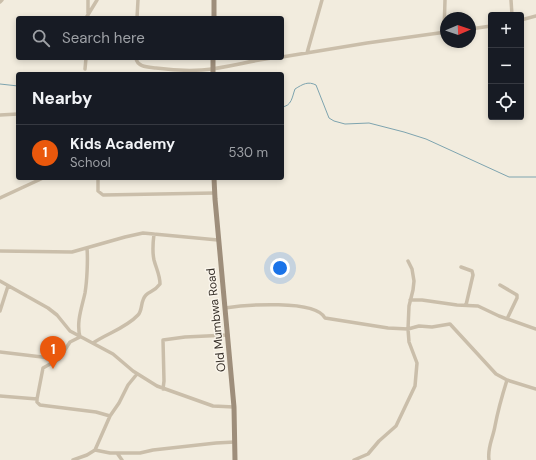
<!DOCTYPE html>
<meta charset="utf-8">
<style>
body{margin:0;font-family:"DM Sans",sans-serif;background:#20242c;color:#f1f3f6}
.controls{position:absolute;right:12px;top:12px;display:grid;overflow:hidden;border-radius:4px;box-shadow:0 2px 6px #0003}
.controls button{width:36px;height:36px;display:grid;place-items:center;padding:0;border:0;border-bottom:1px solid #363941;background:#171b24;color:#f1f3f6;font:20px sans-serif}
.compass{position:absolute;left:440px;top:12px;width:36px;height:36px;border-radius:50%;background:#171b24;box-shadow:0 2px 6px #0003;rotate:88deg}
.you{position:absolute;left:280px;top:268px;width:14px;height:14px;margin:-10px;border:3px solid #fff;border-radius:50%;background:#1a73e8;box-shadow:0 0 0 6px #1a73e833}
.badge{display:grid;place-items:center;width:26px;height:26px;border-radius:50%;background:#ea580c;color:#fff;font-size:13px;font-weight:700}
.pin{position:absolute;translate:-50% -33px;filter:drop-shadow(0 1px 2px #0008)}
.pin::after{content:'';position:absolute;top:21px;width:14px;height:12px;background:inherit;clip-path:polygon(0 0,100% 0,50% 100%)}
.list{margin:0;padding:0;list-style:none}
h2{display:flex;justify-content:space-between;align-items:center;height:52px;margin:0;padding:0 16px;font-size:17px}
h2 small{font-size:13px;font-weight:400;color:#9ea1a6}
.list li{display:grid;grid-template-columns:26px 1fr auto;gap:12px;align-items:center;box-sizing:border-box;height:56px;padding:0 16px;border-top:1px solid #363941}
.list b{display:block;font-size:15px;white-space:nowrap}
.list p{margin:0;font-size:13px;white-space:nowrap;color:#9ea1a6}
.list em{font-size:13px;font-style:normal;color:#9ea1a6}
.icon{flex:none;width:22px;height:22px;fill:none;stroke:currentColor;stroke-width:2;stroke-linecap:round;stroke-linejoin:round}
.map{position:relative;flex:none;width:536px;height:460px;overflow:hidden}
.search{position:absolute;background:#171b24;box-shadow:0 2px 6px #0003;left:16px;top:16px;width:268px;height:44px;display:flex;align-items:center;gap:10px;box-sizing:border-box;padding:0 14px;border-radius:4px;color:#9ea1a6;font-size:15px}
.panel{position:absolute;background:#171b24;box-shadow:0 2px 6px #0003;left:16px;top:72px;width:268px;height:108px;border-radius:4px}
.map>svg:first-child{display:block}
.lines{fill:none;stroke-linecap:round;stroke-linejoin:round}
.stream{stroke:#7ea4af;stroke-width:1}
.minor{stroke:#cabeaa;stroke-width:3.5}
.secondary{stroke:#9e8e7b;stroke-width:5}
.labels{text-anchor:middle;stroke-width:3;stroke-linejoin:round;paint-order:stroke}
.street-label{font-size:12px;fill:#38312a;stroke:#faf5eb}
</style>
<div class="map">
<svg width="536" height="460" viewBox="0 0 536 460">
<rect width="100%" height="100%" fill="#f2ecde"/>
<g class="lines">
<path class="stream" d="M0 84 18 86
M282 107C292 106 292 97 295 89 303 84 308 81 316 85L329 118 334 121 345 124 369 123 404 132 426 139 509 177H536"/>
<path class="minor" d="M511 0 512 15
M0 2 2 0
M88 13V0
M86 18 97 0
M137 18 138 0
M521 20 536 16
M470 29 491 26
M444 33 445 0
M307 53 322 0
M282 57 367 43 446 32
M136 58C137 67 148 67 156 68 171 70 187 71 202 70 226 68 249 61 272 58
M85 69 86 58
M0 115 18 114
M98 178V191L103 195 215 193
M0 198 43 178
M0 251 72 252 125 237 143 233 218 240
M461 267 472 271 473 275 466 305
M0 281 48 308 57 315 70 331 113 354 133 371 157 386 213 406 234 407
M500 285 517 295V298L507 319
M410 300H422L457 305 478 306 499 316 536 329
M225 308C245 305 315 299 325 318L388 328 408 329 419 326 432 327 450 324 496 374 507 380 536 389
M0 311 8 286
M93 343C108 333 126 328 138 315 143 310 140 301 146 295 150 291 154 292 160 284 160 275 156 268 154 260 152 251 153 242 154 234
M0 352 59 359
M163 389 164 381 163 340 185 337 228 335
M0 396 37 399 43 368 59 359 70 342 80 337C76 322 82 307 85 293 87 281 88 260 87 248
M37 399V402L40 405 96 412 110 416
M95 450 110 453H140L153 450 216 443 235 442
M117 453 122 460
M73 460 87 455 95 450 110 416 119 403 128 385 137 374
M354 460 368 454 379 441 396 426 415 386 417 363 409 342 408 329 409 306 413 290 414 281 412 269 408 261
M489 460C487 448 493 438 495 426 498 410 502 396 507 380"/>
<path class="secondary" d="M214 18V0
M213 74V58
M214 178 215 199 234 407 235 460"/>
</g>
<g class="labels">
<g class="street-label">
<text transform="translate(216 320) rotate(-96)" y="4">Old Mumbwa Road</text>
</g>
</g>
</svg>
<div class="controls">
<button>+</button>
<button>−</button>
<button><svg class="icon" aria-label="locate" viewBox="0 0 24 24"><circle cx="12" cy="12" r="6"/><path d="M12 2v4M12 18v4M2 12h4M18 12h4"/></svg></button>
</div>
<svg class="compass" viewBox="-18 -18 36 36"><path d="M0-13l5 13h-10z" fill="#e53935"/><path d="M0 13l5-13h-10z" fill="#9ea1a6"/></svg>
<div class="you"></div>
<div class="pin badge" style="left:53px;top:369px">1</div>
<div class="search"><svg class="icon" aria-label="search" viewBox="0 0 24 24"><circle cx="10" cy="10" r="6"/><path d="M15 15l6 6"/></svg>Search here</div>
<section class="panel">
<h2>Nearby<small></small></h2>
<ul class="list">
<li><span class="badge">1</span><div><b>Kids Academy</b><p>School</p></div><em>530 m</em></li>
</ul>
</section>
</div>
